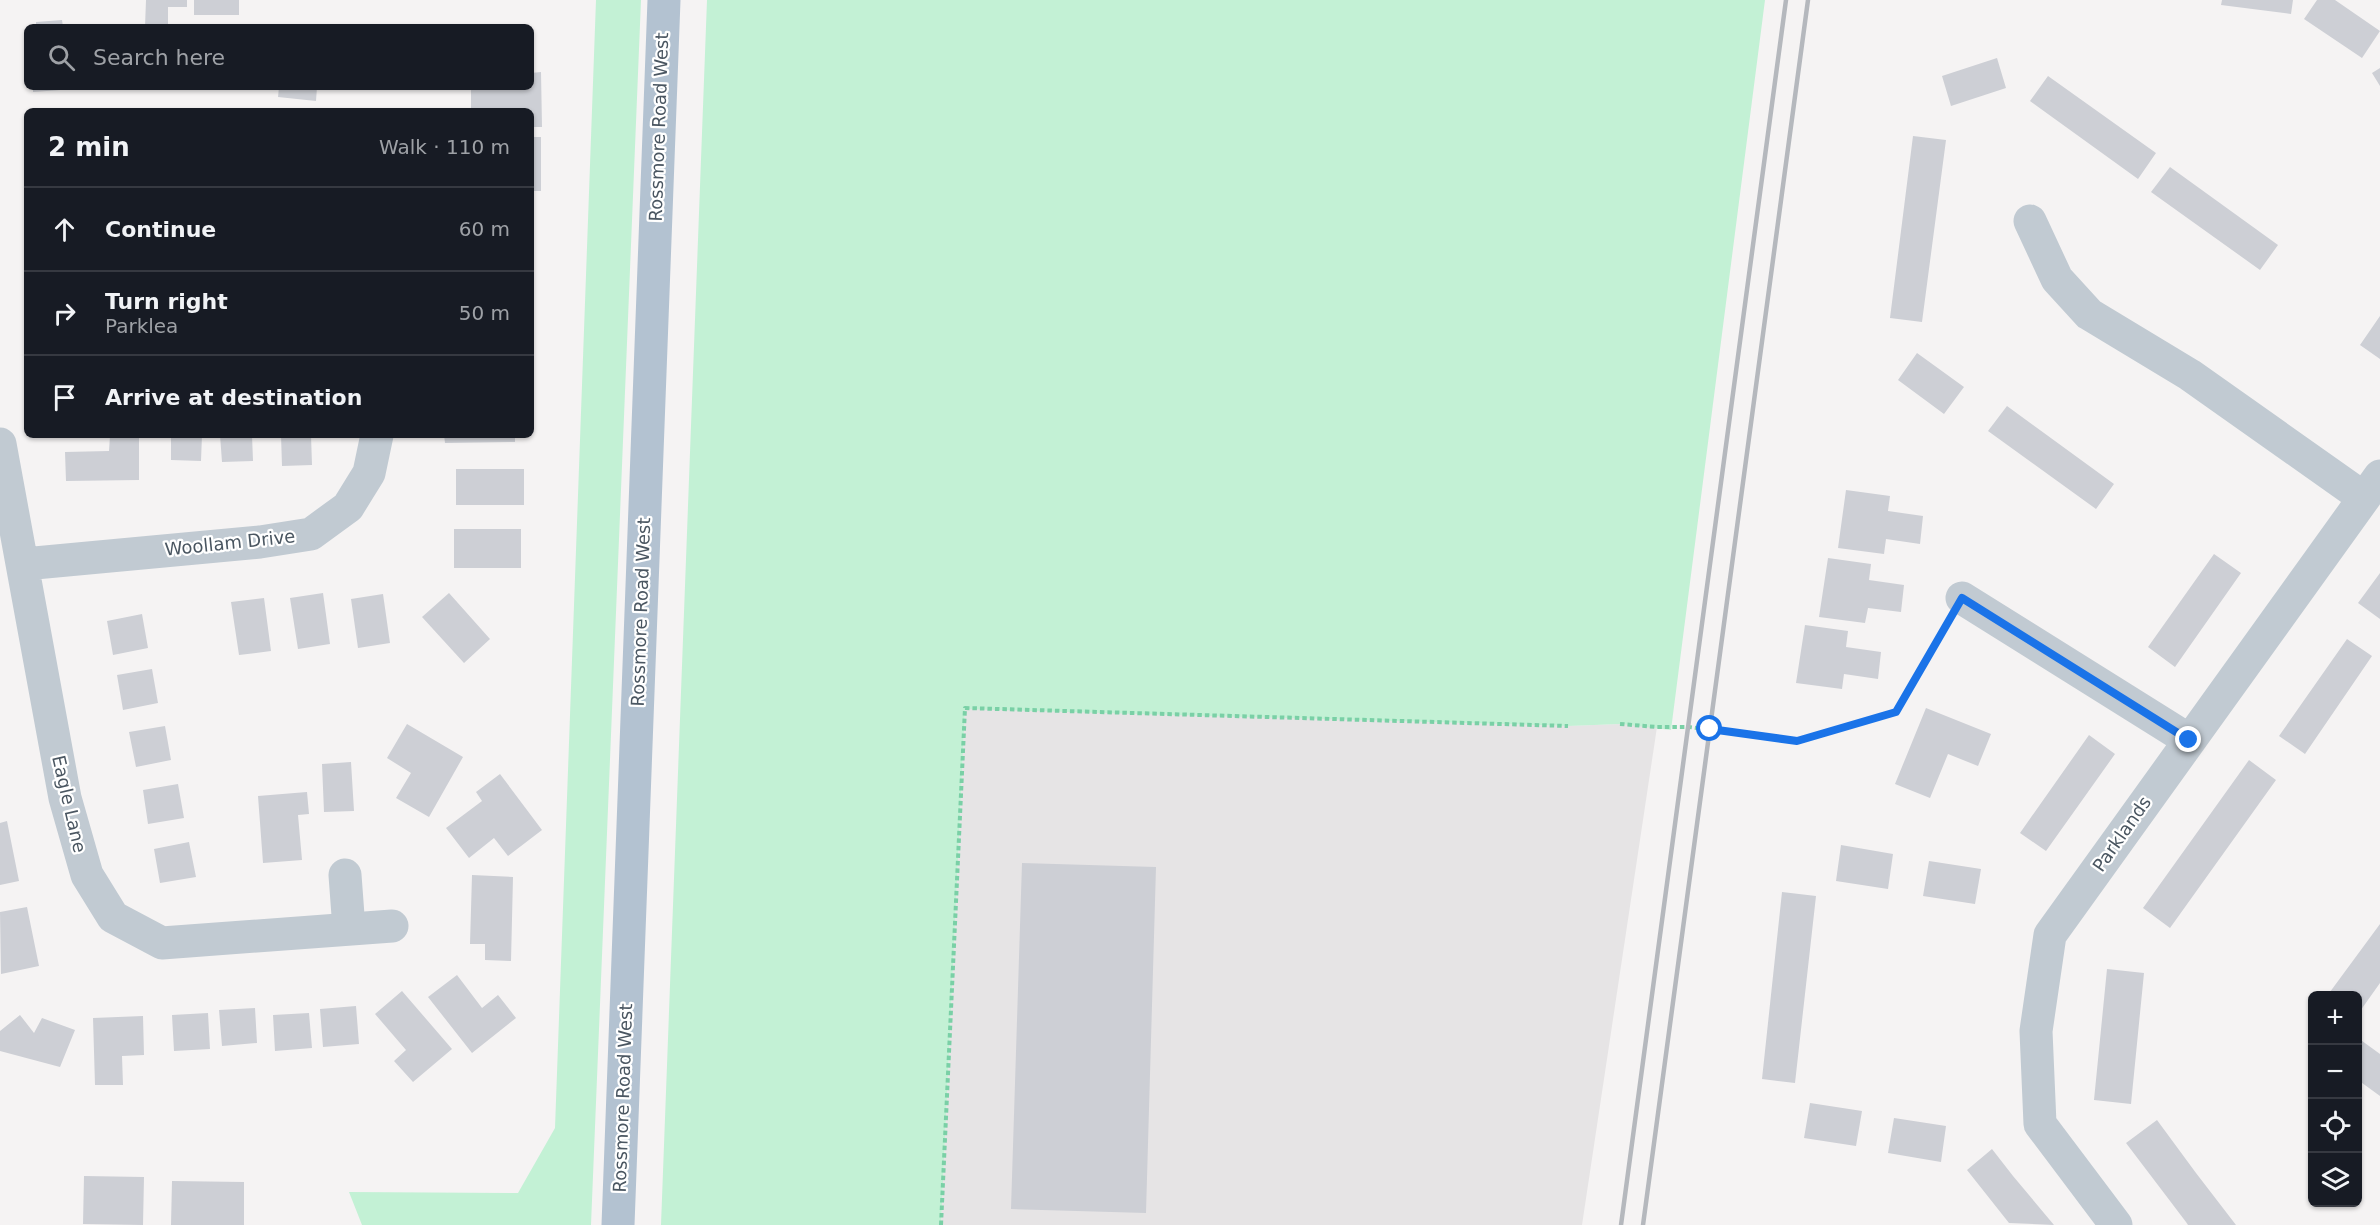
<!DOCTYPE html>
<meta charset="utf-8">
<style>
body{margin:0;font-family:"DejaVu Sans",sans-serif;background:#242831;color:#f1f3f6}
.controls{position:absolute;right:18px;bottom:18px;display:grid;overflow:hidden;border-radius:9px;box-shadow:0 2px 4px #0004}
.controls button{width:54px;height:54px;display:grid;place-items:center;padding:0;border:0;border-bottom:2px solid #363941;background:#171b24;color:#f1f3f6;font:30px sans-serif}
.stop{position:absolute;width:18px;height:18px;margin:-14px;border:4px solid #1a73e8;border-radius:50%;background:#fff}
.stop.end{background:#1a73e8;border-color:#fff;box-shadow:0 2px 6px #0008}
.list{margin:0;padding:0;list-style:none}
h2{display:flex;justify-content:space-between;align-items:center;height:78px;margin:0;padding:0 24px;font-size:26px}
h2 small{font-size:20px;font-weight:400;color:#9ea1a6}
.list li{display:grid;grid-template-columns:39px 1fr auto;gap:18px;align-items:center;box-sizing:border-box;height:84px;padding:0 24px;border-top:2px solid #363941}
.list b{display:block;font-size:22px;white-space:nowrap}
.list p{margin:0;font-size:20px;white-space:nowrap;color:#9ea1a6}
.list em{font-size:20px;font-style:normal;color:#9ea1a6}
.icon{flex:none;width:33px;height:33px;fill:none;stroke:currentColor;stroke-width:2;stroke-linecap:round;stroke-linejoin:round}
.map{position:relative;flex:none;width:2380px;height:1225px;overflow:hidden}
.search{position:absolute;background:#171b24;box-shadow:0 2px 4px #0004;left:24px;top:24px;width:510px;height:66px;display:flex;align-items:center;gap:15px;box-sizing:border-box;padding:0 21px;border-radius:9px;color:#9ea1a6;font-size:22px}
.panel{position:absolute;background:#171b24;box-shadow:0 2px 4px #0004;left:24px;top:108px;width:510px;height:330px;border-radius:9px}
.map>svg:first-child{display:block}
.education{fill:#e6e4e5}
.green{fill:#c3f1d5}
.building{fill:#cdcfd5}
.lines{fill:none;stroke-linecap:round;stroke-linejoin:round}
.path{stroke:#7ad0a6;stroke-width:4;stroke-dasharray:4.5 3;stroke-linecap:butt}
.minor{stroke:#c1cad2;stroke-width:33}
.major{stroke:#b3c2d1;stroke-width:33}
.rail{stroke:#b5b8bd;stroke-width:4.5}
.route{stroke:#1a73e8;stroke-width:8}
.labels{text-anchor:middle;stroke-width:4.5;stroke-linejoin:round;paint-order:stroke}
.street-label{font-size:18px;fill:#4a5661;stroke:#fff}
</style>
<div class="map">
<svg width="2380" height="1225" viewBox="0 0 2380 1225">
<rect width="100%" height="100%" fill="#f5f3f3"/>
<path class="education" d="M965 708 1567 726 1620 724 1657 727 1582 1225H941Z"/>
<path class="green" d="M596 0H641L591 1225H362L349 1192 518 1193 555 1128Z
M707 0H1765L1671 730 1620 724 1568 726 965 709 941 1225H661Z"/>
<path class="building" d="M146 0H187V7H168V27H145Z
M194 0H239V15H194Z
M2222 0H2293L2291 14 2221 5Z
M2317 0H2335L2380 31 2362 58 2304 19Z
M62 20 63 27H36V22Z
M1997 58 2006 88 1951 106 1942 76Z
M2380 68V86L2372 73Z
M541 72 542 127H531V111H471V89L531 87V73Z
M2048 76 2156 153 2138 179 2030 101Z
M33 87H74V89L33 92Z
M279 87H317L316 101 278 97Z
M1913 136 1946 140 1922 322 1890 318Z
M531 137H541V191H531Z
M2170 167 2278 245 2260 270 2151 192Z
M2380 316V359L2360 345Z
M1917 353 1964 387 1944 414 1898 380Z
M2007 406 2114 484 2096 509 1988 431Z
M171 435H202L201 461 171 460Z
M220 435H252L253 461 222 462Z
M281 435H311L312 465 282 466Z
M444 435H515V442L445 443Z
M110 436H139V480L66 481 65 452 109 451Z
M456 469H524V505H456Z
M1846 490 1890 496 1888 511 1923 516 1920 544 1886 539 1884 554 1838 548Z
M454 529H521V568H454Z
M2214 554 2241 573 2175 667 2148 647Z
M1828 558 1871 564 1869 580 1904 585 1901 612 1868 608 1865 623 1819 617Z
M2380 573V619L2358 603Z
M323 593 330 644 298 649 290 598Z
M449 593 490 639 464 663 422 617Z
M383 594 390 643 358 648 351 599Z
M264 598 271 651 239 655 231 602Z
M142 614 148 648 113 655 107 621Z
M1805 625 1848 631 1846 647 1881 652 1878 679 1844 674 1842 689 1796 683Z
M2347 639 2372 656 2305 754 2279 736Z
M152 669 158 703 123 710 117 675Z
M1926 708 1991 734 1978 766 1948 754 1930 798 1895 784Z
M407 724 463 757 429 817 396 798 411 773 387 758Z
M165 726 171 760 136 767 129 732Z
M2089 735 2115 754 2046 851 2020 833Z
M2249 760 2276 780 2170 928 2143 908Z
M351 762 354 811 324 812 322 764Z
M500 774 542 830 508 856 494 838 469 858 446 828 482 801 476 792Z
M178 784 184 818 148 824 143 790Z
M307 792 309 814 298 815 302 860 263 863 258 796Z
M7 821 19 881 0 885V823Z
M189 842 196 877 160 883 154 849Z
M1841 845 1893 854 1888 889 1836 881Z
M1929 861 1981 869 1975 904 1923 896Z
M1022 863 1156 867 1146 1213 1011 1209Z
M472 875 513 877 511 961 485 960V944H470Z
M1782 892 1816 896 1795 1083 1762 1079Z
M27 907 39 966 1 974 0 912Z
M2380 924V983L2358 1014V996H2327Z
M2107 969 2144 973 2131 1104 2094 1100Z
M457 975 482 1008 498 995 516 1018 472 1053 428 997Z
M402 991 452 1049 413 1082 394 1061 406 1050 375 1014Z
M356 1006 359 1044 323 1047 320 1009Z
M255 1008 257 1043 222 1046 219 1010Z
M208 1013 210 1049 174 1051 172 1015Z
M309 1013 312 1048 275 1051 273 1015Z
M20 1015 34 1033 42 1018 75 1030 60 1067 0 1051V1031Z
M143 1016 144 1055 122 1056 123 1085H95L93 1018Z
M2358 1038 2380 1054V1096L2358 1080Z
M1810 1103 1862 1111 1856 1146 1804 1138Z
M1894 1118 1946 1126 1941 1162 1888 1153Z
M2157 1120 2196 1173 2236 1225H2188L2186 1222 2126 1143Z
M1992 1149 2013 1176 2054 1225 2009 1223 1967 1170Z
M84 1176 144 1177 143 1225 83 1224Z
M172 1181 244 1182V1225H171Z"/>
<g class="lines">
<path class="path" d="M1620 724 1657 727H1689L1796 741 1895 712 1945 627
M941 1225 965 708 1568 726"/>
<path class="minor" d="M2030 221 2057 279 2089 314 2190 375 2364 498
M0 444 65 798 87 875 113 917 162 943 392 926
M24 564 260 542 311 534 348 507 369 473 377 435
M1962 598 2189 740
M345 875 349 929
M2116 1225 2040 1124 2036 1031 2050 935 2380 476"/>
<path class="major" d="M618 1225 664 0"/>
<path class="rail" d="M1621 1225 1786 0
M1643 1225 1808 0"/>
</g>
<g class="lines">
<path class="route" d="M1710 729 1797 741 1896 712 1962 598 2189 740"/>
</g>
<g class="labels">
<g class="street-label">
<text transform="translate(659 127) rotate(-88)" y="6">Rossmore Road West</text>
<text transform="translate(230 543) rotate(-6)" y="6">Woollam Drive</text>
<text transform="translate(641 612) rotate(-88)" y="6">Rossmore Road West</text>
<text transform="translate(69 804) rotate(77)" y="6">Eagle Lane</text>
<text transform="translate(2122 834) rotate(-55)" y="6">Parklands</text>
<text transform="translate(623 1098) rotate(-88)" y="6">Rossmore Road West</text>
</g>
</g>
</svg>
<div class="controls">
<button>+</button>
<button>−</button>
<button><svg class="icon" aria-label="locate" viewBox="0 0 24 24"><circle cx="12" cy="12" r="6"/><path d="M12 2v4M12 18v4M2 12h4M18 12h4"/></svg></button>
<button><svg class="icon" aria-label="layers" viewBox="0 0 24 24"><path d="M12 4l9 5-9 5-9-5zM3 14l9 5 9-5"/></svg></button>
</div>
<div class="stop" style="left:1710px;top:729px"></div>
<div class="stop end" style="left:2189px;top:740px"></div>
<div class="search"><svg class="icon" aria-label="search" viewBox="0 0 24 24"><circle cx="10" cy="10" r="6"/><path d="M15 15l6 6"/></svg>Search here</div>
<section class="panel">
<h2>2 min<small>Walk · 110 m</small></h2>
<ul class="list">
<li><svg class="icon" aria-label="ahead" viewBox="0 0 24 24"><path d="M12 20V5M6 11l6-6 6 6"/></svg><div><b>Continue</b></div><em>60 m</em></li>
<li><svg class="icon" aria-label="right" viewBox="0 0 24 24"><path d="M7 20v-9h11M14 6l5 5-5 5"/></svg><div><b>Turn right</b><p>Parklea</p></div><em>50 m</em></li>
<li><svg class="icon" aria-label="arrive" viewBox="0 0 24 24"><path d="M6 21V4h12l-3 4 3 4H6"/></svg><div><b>Arrive at destination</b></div></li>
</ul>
</section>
</div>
